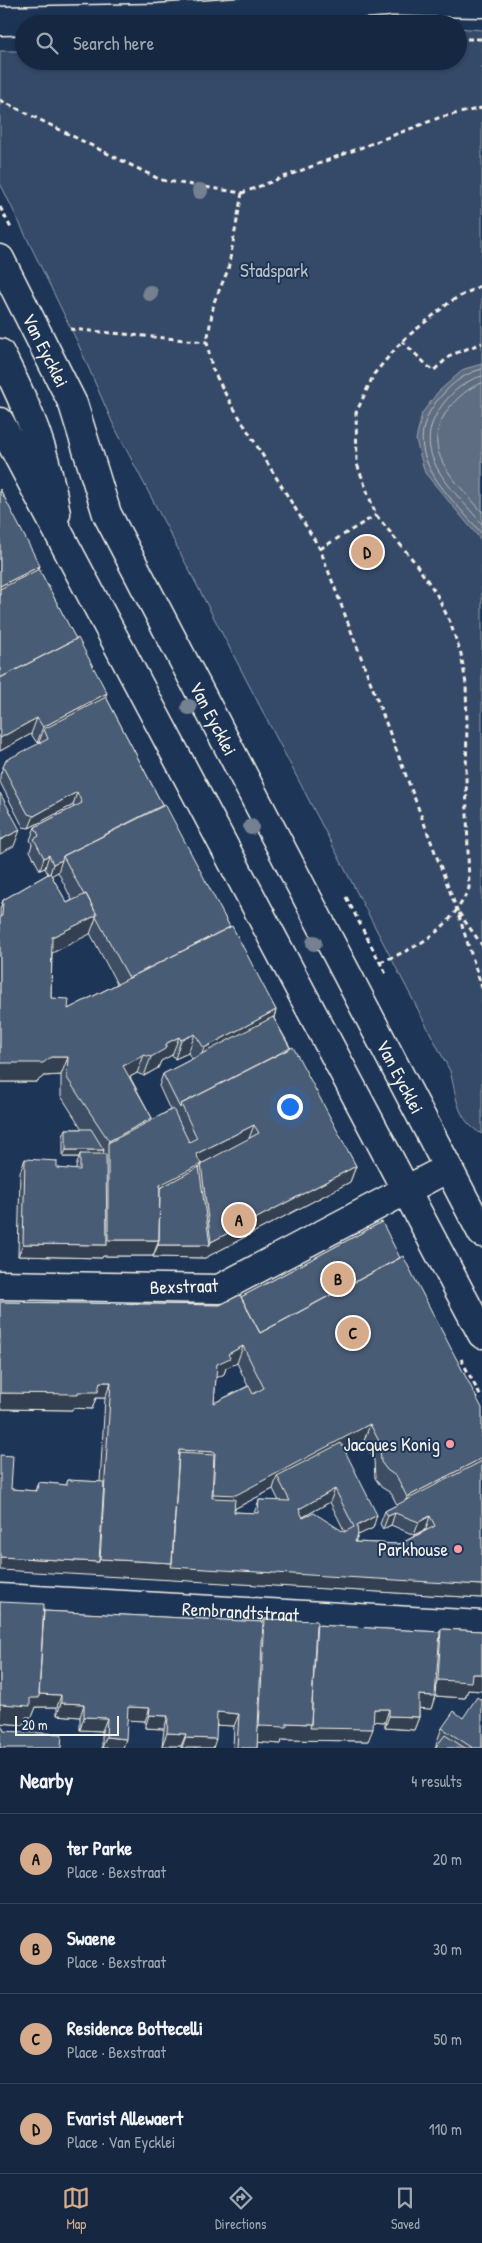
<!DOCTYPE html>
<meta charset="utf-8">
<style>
body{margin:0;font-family:"Patrick Hand",sans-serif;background:#23344c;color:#f1f3f6}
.scale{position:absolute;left:15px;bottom:12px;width:104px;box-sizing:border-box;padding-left:5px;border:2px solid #f4f1e8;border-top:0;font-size:14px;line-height:18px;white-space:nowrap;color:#f4f1e8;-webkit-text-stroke:4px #1d3557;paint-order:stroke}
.you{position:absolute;left:289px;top:1106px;width:18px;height:18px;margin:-12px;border:4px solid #fff;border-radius:50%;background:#1a73e8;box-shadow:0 0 0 8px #1a73e833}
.badge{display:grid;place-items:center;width:32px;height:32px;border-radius:50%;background:#d6ab8b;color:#111;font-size:16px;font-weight:700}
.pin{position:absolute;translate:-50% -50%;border:2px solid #fff;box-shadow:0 1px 5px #0006}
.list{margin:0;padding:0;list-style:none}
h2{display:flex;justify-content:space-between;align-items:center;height:65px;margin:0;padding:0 20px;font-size:21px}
h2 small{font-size:16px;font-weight:400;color:#9ea6b1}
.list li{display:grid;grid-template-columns:32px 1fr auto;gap:15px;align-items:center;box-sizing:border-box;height:90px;padding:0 20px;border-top:1px solid #35445a}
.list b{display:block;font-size:19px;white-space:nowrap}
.list p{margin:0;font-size:16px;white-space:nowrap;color:#9ea6b1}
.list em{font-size:16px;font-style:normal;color:#9ea6b1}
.icon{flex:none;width:28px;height:28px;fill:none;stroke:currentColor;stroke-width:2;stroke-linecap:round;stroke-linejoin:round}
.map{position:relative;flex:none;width:482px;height:1748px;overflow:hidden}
.search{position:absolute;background:#162841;box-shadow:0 1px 4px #0004;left:15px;right:15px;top:15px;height:55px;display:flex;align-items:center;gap:12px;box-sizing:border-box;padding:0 18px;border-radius:28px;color:#9ea6b1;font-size:19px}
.sheet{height:425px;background:#162841}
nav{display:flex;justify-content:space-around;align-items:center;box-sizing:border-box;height:70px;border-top:1px solid #35445a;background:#162841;font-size:14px;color:#9ea6b1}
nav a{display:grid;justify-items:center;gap:2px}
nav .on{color:#d6ab8b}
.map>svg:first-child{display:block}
.green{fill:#354a67;stroke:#949ea8}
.water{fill:#5e6d82;stroke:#9aa2ab}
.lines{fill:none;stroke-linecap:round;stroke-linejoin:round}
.shore{stroke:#b8bcbf;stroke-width:1}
.minor-casing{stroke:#f4f1e8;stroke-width:31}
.major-casing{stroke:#f4f1e8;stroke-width:31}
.path{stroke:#f4f1e8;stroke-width:3;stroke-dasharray:5 4;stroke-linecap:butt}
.minor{stroke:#1d3557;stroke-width:28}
.major{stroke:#1d3557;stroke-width:28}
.tree{fill:#748191}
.wall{fill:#3e4e64;stroke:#f4f1e8;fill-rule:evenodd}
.shaded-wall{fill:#324051;stroke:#f4f1e8}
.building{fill:#485b74;stroke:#f4f1e8;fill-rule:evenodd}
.poi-dot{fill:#ff9aa2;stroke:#1d3557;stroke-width:2}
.labels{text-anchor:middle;stroke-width:4;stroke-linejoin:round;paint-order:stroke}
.park-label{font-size:19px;fill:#bbbfc1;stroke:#1d3557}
.street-label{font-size:19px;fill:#f4f1e8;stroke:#1d3557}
.poi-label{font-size:19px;fill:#f4f1e8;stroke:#1d3557;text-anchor:end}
</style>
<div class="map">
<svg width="482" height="1748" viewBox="0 0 482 1748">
<rect width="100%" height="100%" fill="#1d3557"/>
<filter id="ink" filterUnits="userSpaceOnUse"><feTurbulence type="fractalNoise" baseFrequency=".02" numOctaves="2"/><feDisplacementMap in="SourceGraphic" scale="10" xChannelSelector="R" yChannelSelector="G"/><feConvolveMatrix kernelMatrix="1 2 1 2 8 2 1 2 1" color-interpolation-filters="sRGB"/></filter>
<g filter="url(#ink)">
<path class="green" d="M458 28 482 30V1134C456 1120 457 1097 450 1071L113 424 76 339 0 183V51H24V61H458Z"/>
<path class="water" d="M482 364V541L425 473 416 440 422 413 438 392 464 369Z"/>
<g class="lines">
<path class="shore" d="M482 369C462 374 449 386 436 402 397 455 450 495 482 534
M482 376C466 380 453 391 443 404 406 453 452 487 482 524
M482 383C469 387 457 398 449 408 417 451 455 479 482 512"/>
<g class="minor-casing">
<g id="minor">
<path d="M369 1 482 3"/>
<path d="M0 21 159 18 386 2"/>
<path d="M0 1285 219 1289 448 1168"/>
<path id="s1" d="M0 1598 482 1625"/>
</g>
</g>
<g class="major-casing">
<g id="major">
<path id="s2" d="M0 259 73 404 107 514 482 1233"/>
<path d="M0 353C29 410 46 450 56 514"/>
<path d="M0 422 482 1334"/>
</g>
</g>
<path class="path" d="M458 39H482
M0 100 161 180 242 193 441 117 482 108
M242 193 228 270 214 302 207 342 212 368 227 397 320 549 457 910 482 988
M0 207 12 230
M70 329 207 342
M402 341 433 371 451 355 482 343
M320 549 376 515
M346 897 386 974
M459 913 482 945
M380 962C420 947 451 929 469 888L466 777 467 724 466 684 461 654 450 622 436 593 413 560 376 515 357 464 356 413 374 374 402 341 451 301 482 285
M461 1359 482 1399"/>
<use href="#minor" class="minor"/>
<use href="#major" class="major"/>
</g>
<g class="tree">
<circle cx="200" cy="191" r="8"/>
<circle cx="150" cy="293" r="8"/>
<circle cx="189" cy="707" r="8"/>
<circle cx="251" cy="827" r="8"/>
<circle cx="314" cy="943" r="8"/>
</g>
<path class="wall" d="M0 489 39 569 163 806 276 1010 274 1018 356 1166 350 1182 205 1258 153 1257V1256H103L102 1258 18 1256 20 1172 25 1159 57 1168 76 1170V1167L79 1157H63V1136L66 1129H82L61 1096V1075L44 1076 36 1082H0V909L3 900 48 874 45 868 40 870 30 851 32 844 30 840 35 827 74 807 73 805 29 828 23 827 0 782V775L3 767 40 743 39 742 37 743 31 734 0 751ZM58 872 72 900 67 903 51 875ZM90 933 117 984 68 1009 51 998 52 953ZM188 1053 192 1059 163 1074 159 1086 170 1110 151 1121 152 1118 130 1077 137 1073 144 1076 158 1068 161 1061 172 1055 175 1059Z
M382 1222 482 1598 94 1575 11 1489 35 1491 38 1482 65 1485 67 1480 100 1482 105 1398H96L92 1409 73 1408 72 1410 0 1409V1302L220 1305 241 1297ZM237 1363 248 1386 214 1403 216 1378 224 1374 226 1368ZM364 1441 374 1460 375 1478 381 1487 391 1493 397 1505 385 1511 380 1524 383 1529 391 1525 414 1535 426 1529V1530L400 1544 355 1542 358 1535 373 1528 345 1451ZM273 1489 279 1501 259 1500 254 1513 234 1512V1509ZM330 1502 345 1532H344L303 1517Z
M0 1602 44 1611 263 1622 265 1619 316 1625 440 1632 441 1629 482 1631V1691L468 1690 465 1698 435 1696 431 1709 419 1708V1717L414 1730 385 1728V1722L373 1721 368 1741 282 1740 281 1744 257 1742V1748H233L234 1726 216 1725 213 1748H181V1746H162L164 1729 145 1728V1721L127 1720 123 1748H102V1731L80 1730V1717L57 1715V1707H36L32 1717H26L23 1725 0 1723 4 1731 0 1748Z
M481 1700 482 1748H435L437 1745 436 1744 442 1728 463 1718Z"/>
<path class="shaded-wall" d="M40 566 34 582 0 599V586Z
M107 693 101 709 44 729 39 742 37 743 43 727Z
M37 718 31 734 0 751V738Z
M77 792 73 805 29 828 34 816Z
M20 830 14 846 0 853V840Z
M49 855 45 868 40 870 44 858Z
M62 860 58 872 49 877 53 864Z
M97 915 90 934 46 956 52 937Z
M276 1010 270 1029 198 1066 204 1048Z
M195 1034 188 1053 175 1059 181 1040Z
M179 1037 172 1055 161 1061 158 1068 144 1076 151 1057 167 1043Z
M144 1055 137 1073 117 1084 123 1066Z
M51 1057H68L61 1075 44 1076 36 1082H0V1063Z
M152 1118 145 1137 108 1143 109 1141Z
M254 1125 248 1141 201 1164 195 1180 158 1199 160 1185 196 1154Z
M66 1150H104L102 1157 80 1154 79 1157H63Z
M356 1166 350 1182 205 1258 153 1257 158 1245H210L211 1242Z
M108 1240H159L153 1256H103L102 1258 18 1256 23 1244 106 1245Z
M243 1346 237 1363 226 1368 224 1374 211 1381 217 1364 228 1354Z
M100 1382H111L105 1398H96L92 1409 73 1408 72 1410 0 1409V1393L78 1392Z
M370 1424 364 1441 282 1484 277 1476 273 1489 230 1511H207L213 1494Z
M179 1450 215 1452 209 1468 177 1466Z
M482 1458V1471L401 1513 407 1497Z
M335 1489 330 1502 294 1522 299 1509Z
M395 1513 391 1525 383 1529 388 1516Z
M377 1515 373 1528 352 1538 357 1526Z
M430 1516 426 1529 414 1535 419 1522Z
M0 1557 99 1562 100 1559 172 1563 482 1585V1598L0 1570Z
M472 1674H482V1691L468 1690 465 1698 435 1696 431 1709 414 1708 419 1695 432 1696 438 1680Z
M38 1694 61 1695 57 1707H36L32 1717H26L23 1725 0 1723V1704L30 1698Z
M61 1703 84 1704 80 1717 57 1715Z
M128 1707 150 1708 145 1721 123 1720Z
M374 1709H389L385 1722 370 1721Z
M217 1712 239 1714 234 1726 213 1725Z
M149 1715 168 1716 164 1729 145 1728Z
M389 1716 419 1717 414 1730 385 1728Z
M84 1717 107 1718 102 1731 80 1730Z
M287 1723 311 1724 373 1729 368 1741 282 1740 281 1744 253 1742 259 1726Z
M167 1733 186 1734 181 1746H162Z
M106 1737 126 1739 123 1748H102Z
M185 1738 216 1739 213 1748H182Z"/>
<path class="building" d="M0 489 40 566 0 586Z
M39 569 76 639 0 678V589Z
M78 638 107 693 43 727 37 718 0 738V678Z
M106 697 163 806 63 856 62 860 53 864 49 855 44 858 34 839 39 836 35 827 82 803 77 792 34 816 28 814 3 767 6 760 48 739 44 729Z
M0 793 20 830 0 840Z
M165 804 230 927 129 978 96 917 97 915 86 894 84 895 63 856Z
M50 873 67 903 86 894 97 915 52 937 51 998 69 999 68 1009 232 926 276 1010 204 1048 195 1034 181 1040 179 1037 167 1043 165 1049 151 1057 144 1055 123 1066 152 1118 109 1141 67 1078 68 1057H51L43 1063H0V916H2L3 900Z
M273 1017 290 1048 181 1104 180 1108 163 1074Z
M293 1047 356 1166 211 1242 201 1164 259 1133 254 1125 196 1154 201 1164 160 1185 159 1240H108V1143L173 1109 189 1142 197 1138 181 1104Z
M66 1129H91L104 1150H66Z
M80 1154H106L107 1245 23 1244 25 1159 57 1161V1168L80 1170Z
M199 1167 210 1245H158L159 1240 160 1188Z
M382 1222 400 1258 260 1333 241 1297Z
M403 1256 482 1408V1458L407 1497 397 1477 387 1470 381 1462 380 1443 370 1424 236 1495 213 1494 215 1452 179 1450 172 1563 100 1559 111 1382H100L98 1392H78V1394L0 1393V1302L220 1305 240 1295 260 1333ZM243 1346 264 1388 253 1394 249 1386 214 1403 217 1364 230 1358 228 1354Z
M341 1443 377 1515 357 1526 358 1534 355 1542 400 1544 435 1526 430 1516 419 1522 395 1513 388 1516 385 1511 482 1461V1585L171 1567 172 1563 179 1453 214 1455 212 1498 235 1499 234 1512 258 1513 259 1500 290 1501 277 1476ZM335 1489 354 1527 344 1532 314 1513 303 1518 299 1509Z
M0 1455 13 1456 11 1489 37 1491 38 1482 67 1485V1480L104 1482 99 1562 0 1557Z
M0 1602 44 1604 39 1698H30V1706L0 1704Z
M44 1611 263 1622 257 1748H237L239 1714 217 1712 216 1739 185 1738 186 1734 167 1733 168 1716 149 1715 150 1708 128 1707 126 1739 106 1737 107 1718 84 1717V1704L61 1703V1695L39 1694Z
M265 1619 317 1621 311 1724 287 1723V1727L259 1726Z
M316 1625 440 1632 435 1696 419 1695V1717L389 1716V1709H374L373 1729 310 1728 311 1724Z
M441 1629 482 1631V1674H472L471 1682 438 1680Z
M477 1697 481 1700 482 1698V1748H473L442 1728 454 1711 463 1718Z
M0 1722 4 1731 62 1734 61 1748H0Z
M445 1735 465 1748H435Z"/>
</g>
<g class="poi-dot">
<circle cx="450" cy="1444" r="5"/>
<circle cx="458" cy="1549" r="5"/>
</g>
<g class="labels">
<g class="park-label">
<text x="274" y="277">Stadspark</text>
</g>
<g class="street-label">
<text dy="7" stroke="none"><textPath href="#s2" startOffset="102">Van Eycklei</textPath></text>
<text dy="7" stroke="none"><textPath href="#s2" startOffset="508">Van Eycklei</textPath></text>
<text dy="7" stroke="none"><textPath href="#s2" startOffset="912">Van Eycklei</textPath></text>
<text transform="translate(184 1286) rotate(-2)" y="7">Bexstraat</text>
<text dy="7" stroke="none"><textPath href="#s1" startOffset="241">Rembrandtstraat</textPath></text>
</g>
<g class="poi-label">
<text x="440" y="1451">Jacques Konig</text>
<text x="448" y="1556">Parkhouse</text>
</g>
</g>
</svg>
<div class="scale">20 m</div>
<div class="you"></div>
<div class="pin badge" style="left:239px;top:1220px">A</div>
<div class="pin badge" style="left:338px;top:1279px">B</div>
<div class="pin badge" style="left:353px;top:1333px">C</div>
<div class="pin badge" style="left:367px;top:552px">D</div>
<div class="search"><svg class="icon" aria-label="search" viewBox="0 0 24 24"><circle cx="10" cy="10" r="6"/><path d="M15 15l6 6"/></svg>Search here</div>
</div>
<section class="sheet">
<h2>Nearby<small>4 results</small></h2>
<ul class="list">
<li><span class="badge">A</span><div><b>ter Parke</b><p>Place · Bexstraat</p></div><em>20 m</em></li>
<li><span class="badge">B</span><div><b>Swaene</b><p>Place · Bexstraat</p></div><em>30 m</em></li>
<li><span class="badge">C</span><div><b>Residence Bottecelli</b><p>Place · Bexstraat</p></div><em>50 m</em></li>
<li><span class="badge">D</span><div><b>Evarist Allewaert</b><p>Place · Van Eycklei</p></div><em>110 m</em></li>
</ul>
</section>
<nav>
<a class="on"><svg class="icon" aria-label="map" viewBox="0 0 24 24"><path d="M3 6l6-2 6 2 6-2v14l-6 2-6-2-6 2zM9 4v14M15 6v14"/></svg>Map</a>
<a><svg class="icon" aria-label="directions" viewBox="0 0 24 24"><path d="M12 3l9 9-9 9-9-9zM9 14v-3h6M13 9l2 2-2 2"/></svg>Directions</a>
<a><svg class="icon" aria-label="saved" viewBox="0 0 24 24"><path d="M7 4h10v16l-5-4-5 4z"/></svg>Saved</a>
</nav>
